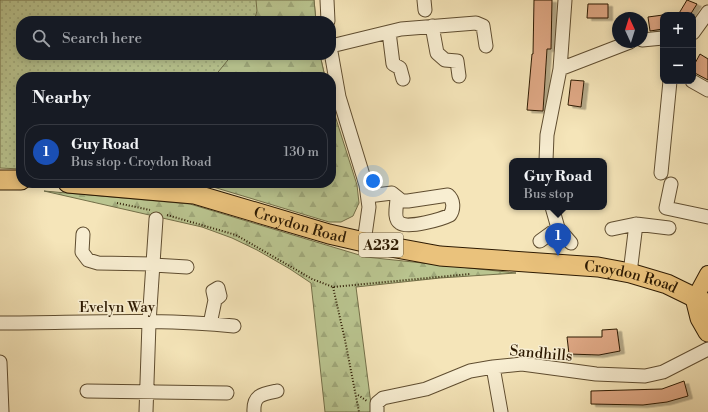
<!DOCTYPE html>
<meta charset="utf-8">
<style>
body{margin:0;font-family:"Libre Bodoni",serif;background:#20242c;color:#f1f3f6}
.controls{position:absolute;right:12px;top:12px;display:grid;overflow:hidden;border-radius:8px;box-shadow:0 2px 10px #0003}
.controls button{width:36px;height:36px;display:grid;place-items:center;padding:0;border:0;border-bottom:1px solid #363941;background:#171b24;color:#f1f3f6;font:20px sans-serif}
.compass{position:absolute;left:612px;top:12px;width:36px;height:36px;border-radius:50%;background:#171b24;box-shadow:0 2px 10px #0003;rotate:356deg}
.you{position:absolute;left:373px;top:181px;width:14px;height:14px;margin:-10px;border:3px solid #fff;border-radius:50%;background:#1a73e8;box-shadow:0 0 0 6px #1a73e833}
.badge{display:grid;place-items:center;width:26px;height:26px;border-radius:50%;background:#c59692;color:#fff;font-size:13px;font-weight:700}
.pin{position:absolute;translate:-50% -33px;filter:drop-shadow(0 1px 2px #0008)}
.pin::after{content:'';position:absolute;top:21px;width:14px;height:12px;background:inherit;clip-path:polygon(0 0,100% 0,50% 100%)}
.popup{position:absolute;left:509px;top:158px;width:98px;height:52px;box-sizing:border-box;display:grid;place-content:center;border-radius:8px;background:#171b24;filter:drop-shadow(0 1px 3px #0005);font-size:13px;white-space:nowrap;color:#9ea1a6}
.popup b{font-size:15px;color:#f1f3f6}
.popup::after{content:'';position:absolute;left:50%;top:100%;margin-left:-8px;border:8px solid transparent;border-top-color:#171b24}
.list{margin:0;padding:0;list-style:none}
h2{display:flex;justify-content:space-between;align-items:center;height:52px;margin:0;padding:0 16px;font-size:17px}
h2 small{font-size:13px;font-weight:400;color:#9ea1a6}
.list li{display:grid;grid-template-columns:26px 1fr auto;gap:12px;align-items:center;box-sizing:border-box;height:56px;margin:0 8px 8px;padding:0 8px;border:1px solid #363941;border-radius:16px}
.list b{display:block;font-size:15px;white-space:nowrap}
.list p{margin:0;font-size:13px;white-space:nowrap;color:#9ea1a6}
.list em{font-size:13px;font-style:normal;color:#9ea1a6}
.icon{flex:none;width:22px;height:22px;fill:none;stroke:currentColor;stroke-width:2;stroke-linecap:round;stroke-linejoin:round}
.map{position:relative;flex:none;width:708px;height:412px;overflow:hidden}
.search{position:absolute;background:#171b24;box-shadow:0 2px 10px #0003;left:16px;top:16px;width:320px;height:44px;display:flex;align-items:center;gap:10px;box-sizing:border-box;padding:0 14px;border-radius:16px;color:#9ea1a6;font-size:15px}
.panel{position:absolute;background:#171b24;box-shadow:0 2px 10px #0003;left:16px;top:72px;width:320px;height:116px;border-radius:16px}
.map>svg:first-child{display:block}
.grass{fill:url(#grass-dots);stroke:#747049}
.forest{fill:url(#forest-firs);stroke:#747049}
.building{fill:#dfa885;stroke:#2d1a02;filter:url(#shadow)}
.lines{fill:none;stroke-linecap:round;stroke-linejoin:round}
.minor-casing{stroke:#5f4d30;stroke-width:15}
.major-casing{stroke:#2d1a02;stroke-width:18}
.highway-casing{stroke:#2d1a02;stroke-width:21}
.path{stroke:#2d1a02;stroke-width:2;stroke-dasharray:1 2;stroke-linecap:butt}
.minor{stroke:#f8eed2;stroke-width:13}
.major{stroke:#eac27c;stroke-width:16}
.highway{stroke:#eac27c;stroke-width:19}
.labels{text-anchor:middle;stroke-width:3;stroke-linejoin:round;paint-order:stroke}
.shield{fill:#f8eed2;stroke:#6a5a40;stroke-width:1}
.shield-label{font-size:14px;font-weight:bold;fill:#2d1a02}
.street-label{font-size:15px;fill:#2d1a02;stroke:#f8eed2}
</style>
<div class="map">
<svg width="708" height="412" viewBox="0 0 708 412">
<defs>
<pattern id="grass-dots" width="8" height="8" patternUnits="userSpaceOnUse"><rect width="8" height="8" fill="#bac590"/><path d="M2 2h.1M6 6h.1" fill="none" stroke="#a0a97b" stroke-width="1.8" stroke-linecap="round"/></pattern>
<pattern id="forest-firs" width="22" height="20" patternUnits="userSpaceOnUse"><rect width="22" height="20" fill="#bac590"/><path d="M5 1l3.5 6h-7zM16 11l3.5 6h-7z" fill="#a0a97b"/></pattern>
<filter id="shadow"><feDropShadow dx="4.5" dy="2.5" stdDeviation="0" flood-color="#0004"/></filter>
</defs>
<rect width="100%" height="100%" fill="#f5e5b9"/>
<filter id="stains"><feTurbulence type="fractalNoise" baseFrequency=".005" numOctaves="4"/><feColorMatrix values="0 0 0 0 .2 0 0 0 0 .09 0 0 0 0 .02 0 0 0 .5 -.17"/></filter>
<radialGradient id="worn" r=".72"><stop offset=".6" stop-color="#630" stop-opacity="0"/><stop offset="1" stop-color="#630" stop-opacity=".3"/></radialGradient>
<path class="grass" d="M0 0H314L316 21H21V55H320L325 77H21V169L0 168Z"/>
<path class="forest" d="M256 0H314L316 21H254L257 11Z
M232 55H320L325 77H214Z
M331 103 357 185 359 203 353 216 341 222H329L200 183H331Z
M44 191 190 204 366 257 516 273 440 278 356 287 372 412H325L311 283 290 269 257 250 232 238 202 227Z"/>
<path class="building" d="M534 0H552L551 49H547L543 111 527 110 532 54H533Z
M687 0 697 4 690 15H678Z
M588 4H608V18H587Z
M663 15V29L650 31 648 17Z
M700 54 708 59V80L693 72V67Z
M571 80 584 81 581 107 568 105Z
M617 329 620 351 599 355 569 354 567 337H602V330Z
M684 381 688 396 667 402 643 405 591 404V391L662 389Z"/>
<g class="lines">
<g class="minor-casing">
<path id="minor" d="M327 0 328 21
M424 0 425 10
M432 26 437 53 445 60 457 61 459 76
M389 32 393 64 400 68 403 79
M693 33 708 12
M642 40 663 38
M331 46 401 29 476 23 483 26 486 46
M331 52 339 97 366 185 369 207 364 242
M560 69 630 42
M692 81 708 90
M546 161 547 135 560 69 565 0
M661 173 670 81
M671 184 666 208 708 217
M368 196 392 193 402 201H408L448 195C454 200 454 209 450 215 442 219 408 229 400 223 393 219 397 205 397 198
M552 207 558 228 571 243
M612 229 636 224 669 228
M83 234 82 252 88 260 98 263 153 264
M540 241 558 228
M153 265 187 267
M630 273 636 224
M0 323C78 323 157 318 234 326
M210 324 215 300 213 291 218 288 220 296 215 300
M0 362 2 412
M493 367 501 412
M87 391 227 393
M146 412 149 323 156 219
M254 412C253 395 262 394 277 391
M377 412V403L383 398 426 389 470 371 493 367 522 364 596 374 645 376 663 372 708 349"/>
</g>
<g class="major-casing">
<path id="major" d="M695 298 708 274"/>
</g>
<g class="highway-casing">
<g id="highway">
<path d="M0 180H21"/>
<path id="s1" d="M68 183 194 194 329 234 364 242 440 256 598 267 630 273 667 284 708 304"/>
<path d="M695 298 700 318 708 332"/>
</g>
</g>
<path class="path" d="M49 183 55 185
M117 203 150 210
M167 215 236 235 312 279 333 287 470 274
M333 287 345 340 359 412
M358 395 367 401"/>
<use href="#minor" class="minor"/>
<use href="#major" class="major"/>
<use href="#highway" class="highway"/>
</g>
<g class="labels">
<rect class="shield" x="359" y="233" width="44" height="24" rx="3"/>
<g class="shield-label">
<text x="381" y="250">A232</text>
</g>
<g class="street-label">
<text dy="5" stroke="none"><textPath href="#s1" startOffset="237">Croydon Road</textPath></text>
<text dy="5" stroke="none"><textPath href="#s1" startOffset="573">Croydon Road</textPath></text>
<text x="117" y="312">Evelyn Way</text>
<text transform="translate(541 353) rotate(5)" y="5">Sandhills</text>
</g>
</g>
<rect width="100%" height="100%" filter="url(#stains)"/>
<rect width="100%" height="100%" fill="url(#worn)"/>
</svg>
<div class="controls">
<button>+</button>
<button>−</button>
</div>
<svg class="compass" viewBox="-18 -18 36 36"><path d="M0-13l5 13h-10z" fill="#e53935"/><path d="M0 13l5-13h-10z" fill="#9ea1a6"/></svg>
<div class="you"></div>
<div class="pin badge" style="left:558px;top:256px;background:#1a4fb4">1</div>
<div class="popup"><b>Guy Road</b>Bus stop</div>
<div class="search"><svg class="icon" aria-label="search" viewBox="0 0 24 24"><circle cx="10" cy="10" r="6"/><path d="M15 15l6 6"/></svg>Search here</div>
<section class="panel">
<h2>Nearby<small></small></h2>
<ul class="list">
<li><span class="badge" style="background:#1a4fb4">1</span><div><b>Guy Road</b><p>Bus stop · Croydon Road</p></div><em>130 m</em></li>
</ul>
</section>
</div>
